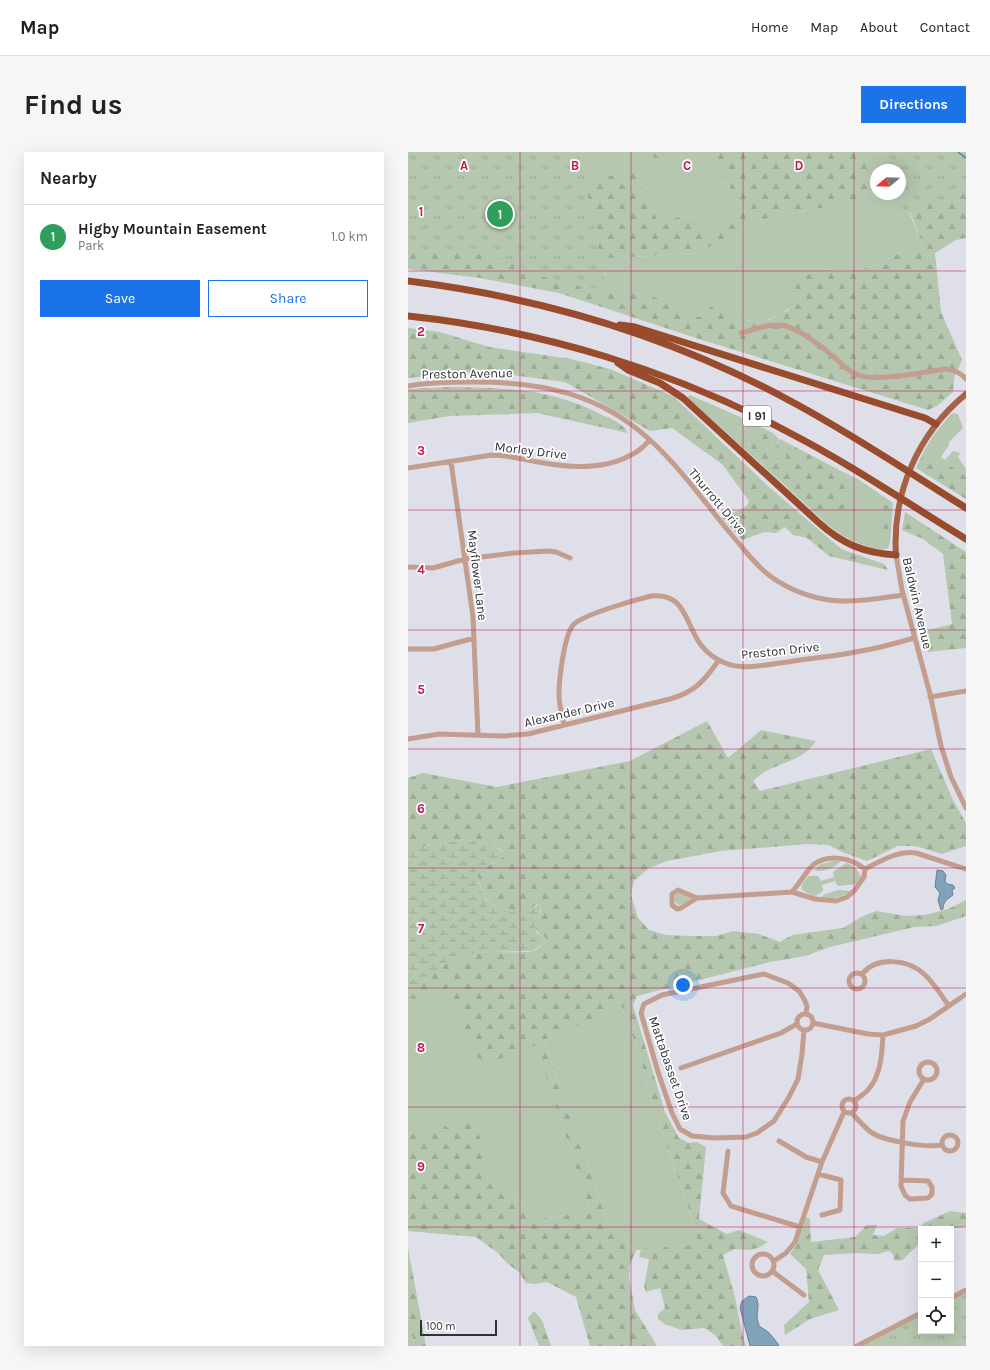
<!DOCTYPE html>
<meta charset="utf-8">
<style>
body{margin:0;font-family:Karla,sans-serif;background:#f6f6f6;color:#222}
.controls{position:absolute;right:12px;bottom:12px;display:grid;overflow:hidden;border-radius:0px;box-shadow:0 4px 16px #0002}
.controls button{width:36px;height:36px;display:grid;place-items:center;padding:0;border:0;border-bottom:1px solid #e0e0e0;background:#fff;color:#222;font:20px sans-serif}
.compass{position:absolute;left:462px;top:12px;width:36px;height:36px;border-radius:50%;background:#fff;box-shadow:0 4px 16px #0002;rotate:251deg}
.scale{position:absolute;left:12px;bottom:10px;width:77px;box-sizing:border-box;padding-left:4px;border:2px solid #313236;border-top:0;font-size:11px;line-height:14px;white-space:nowrap;color:#313236;-webkit-text-stroke:3px #fff;paint-order:stroke}
.you{position:absolute;left:275px;top:833px;width:14px;height:14px;margin:-10px;border:3px solid #fff;border-radius:50%;background:#1a73e8;box-shadow:0 0 0 6px #1a73e833}
.badge{display:grid;place-items:center;width:26px;height:26px;border-radius:50%;background:#1a73e8;color:#fff;font-size:13px;font-weight:700}
.pin{position:absolute;translate:-50% -50%;border:2px solid #fff;box-shadow:0 1px 4px #0006}
.list{margin:0;padding:0;list-style:none}
h2{display:flex;justify-content:space-between;align-items:center;height:52px;margin:0;padding:0 16px;font-size:17px}
h2 small{font-size:13px;font-weight:400;color:#767676}
.list li{display:grid;grid-template-columns:26px 1fr auto;gap:12px;align-items:center;box-sizing:border-box;height:64px;padding:0 16px;border-top:1px solid #e0e0e0}
.list b{display:block;font-size:15px;white-space:nowrap}
.list p{margin:0;font-size:13px;white-space:nowrap;color:#767676}
.list em{font-size:13px;font-style:normal;color:#767676}
.actions{display:flex;gap:8px;padding:12px 16px}
.actions a{flex:1;padding:9px 0;border:1px solid #1a73e8;border-radius:0px;text-align:center;font-size:14px;color:#1a73e8}
.actions .main{background:#1a73e8;color:#fff}
.icon{flex:none;width:22px;height:22px;fill:none;stroke:currentColor;stroke-width:2;stroke-linecap:round;stroke-linejoin:round}
.map{position:relative;flex:none;width:558px;height:1194px;overflow:hidden;border-radius:0px}
header{display:flex;align-items:center;gap:24px;box-sizing:border-box;height:56px;padding:0 20px;background:#fff;border-bottom:1px solid #e0e0e0}
header strong{font-size:19px}
nav{display:flex;gap:22px;margin-inline-start:auto;font-size:14px}
.intro{display:flex;align-items:center;justify-content:space-between;box-sizing:border-box;height:96px;padding:0 24px}
h1{margin:0;font-size:28px}
.button{padding:10px 18px;border-radius:0px;background:#1a73e8;color:#fff;font-size:14px;font-weight:700}
main{display:flex;gap:24px;padding:0 24px}
aside{flex:1;background:#fff;border-radius:0px;box-shadow:0 4px 16px #0002}
.map>svg:first-child{display:block}
.green{fill:#b5c7ae}
.forest{fill:url(#forest-firs);fill-rule:evenodd}
.wetland{fill:url(#wetland-marsh)}
.park{fill:url(#park-tufts)}
.water{fill:#80a2bb;stroke:#688093}
.lines{fill:none;stroke-linecap:round;stroke-linejoin:round}
.stream{stroke:#688093;stroke-width:1.5}
.minor{stroke:#c39d8d;stroke-width:5}
.major{stroke:#a56247;stroke-width:6}
.highway{stroke:#994c2b;stroke-width:7}
.grid{fill:none;stroke:#c2185b;stroke-width:1;stroke-opacity:0.55}
.labels{text-anchor:middle;stroke-width:3.5;stroke-linejoin:round;paint-order:stroke}
.shield{fill:#fff;stroke:#6f7072;stroke-width:1}
.shield-label{font-size:12px;font-weight:bold;fill:#313236}
.street-label{font-size:13px;fill:#313236;stroke:#fff}
.grid-label{font-size:13px;text-anchor:middle;font-weight:bold;fill:#c2185b;stroke:#fff;stroke-width:3.5;stroke-linejoin:round;paint-order:stroke}
</style>
<header>
<strong>Map</strong>
<nav><a>Home</a><a>Map</a><a>About</a><a>Contact</a></nav>
</header>
<div class="intro"><h1>Find us</h1><a class="button">Directions</a></div>
<main>
<aside>
<h2>Nearby<small></small></h2>
<ul class="list">
<li><span class="badge" style="background:#2e9e5b">1</span><div><b>Higby Mountain Easement</b><p>Park</p></div><em>1.0 km</em></li>
</ul>
<div class="actions"><a class="main">Save</a><a>Share</a></div>
</aside>
<div class="map">
<svg width="558" height="1194" viewBox="0 0 558 1194">
<defs>
<pattern id="forest-firs" width="22" height="20" patternUnits="userSpaceOnUse"><rect width="22" height="20" fill="#b5c7ae"/><path d="M5 1l3.5 6h-7zM16 11l3.5 6h-7z" fill="#9cab96"/></pattern>
<pattern id="wetland-marsh" width="20" height="14" patternUnits="userSpaceOnUse"><rect width="20" height="14" fill="#b5c7ae"/><path d="M1 5h8M5 5V1M11 12h8M15 12V8" fill="none" stroke="#9cab96"/></pattern>
<pattern id="park-tufts" width="24" height="20" patternUnits="userSpaceOnUse"><rect width="24" height="20" fill="#b5c7ae"/><path d="M3 7l-1-3M5 7V3M7 7l1-3M15 17l-1-3M17 17v-4M19 17l1-3" fill="none" stroke="#9cab96"/></pattern>
</defs>
<rect width="100%" height="100%" fill="#dedfe9"/>
<path class="green" d="M171 0H238L239 4 260 2 259 0H308L315 26 337 59 297 81 285 64 249 67 226 21 176 28Z
M470 42H481L492 64 501 60 514 91 460 116 432 119 414 117C394 142 378 172 343 169 329 168 315 160 302 154L300 166 289 164 272 154 241 143 199 135 193 107 289 101 334 79 351 68 419 55Z
M282 243 339 268 365 281 371 287 368 293 369 295 378 302 377 310C368 310 360 308 356 299L363 298 364 287 360 282C354 286 347 288 340 291L352 308 374 329H372L279 245Z
M545 261 550 262 555 276 541 290V293L533 305 537 308 545 299 552 301 550 305 558 317V324L541 313H531L516 299 525 284 542 263Z
M435 320 450 327 485 351 482 391 480 396C474 399 468 397 462 395 439 388 427 380 410 364L418 361 429 362 443 327Z
M426 709H433C426 716 415 721 406 718L413 712Z
M438 711C446 713 450 718 453 725L448 732 431 734 429 733 427 729 414 733 415 739 407 744 399 741 393 737 395 731 400 724H410L413 729 426 725 425 720Z
M431 738 443 739C433 745 425 748 413 746L417 742Z
M271 741 284 745 285 746 276 752 270 753 267 750V743Z
M41 835 62 890 74 914 128 892 181 1055 167 1061 127 1068 108 1044 85 1032 78 1015 73 987 52 970 40 976 32 970 12 983 0 981V849Z
M212 850 231 902 246 957 289 1080V1088L285 1093 228 1098 201 1074 136 888 198 861Z
M0 1159 6 1194H0Z"/>
<path class="forest" d="M0 0H171L176 28 226 20 249 67 285 64 297 80 337 59 315 26 308 0H558V86L548 88 527 101 533 160 554 208 546 226 545 240 529 254 520 258 288 186 151 141 72 126 0 117ZM468 18H492V42H481L492 64 502 60 514 91 460 116 432 119 414 117 381 130V158L361 168 342 169 328 166 322 157 302 154 299 166 289 164 272 154 241 143 199 135 193 107 289 101 334 79 351 68 419 55 470 42H468Z
M238 0H259L260 1 254 7 238 4Z
M0 176 32 180 81 195 163 207 202 217 265 244 360 334 433 397 476 412 480 418 421 404 399 386 385 383 377 375 368 381 357 380 334 388 314 366 339 354 341 349 315 313 264 276 242 279 157 230 74 219 0 226Z
M42 235C100 236 143 236 196 264 206 268 215 272 220 281L129 261 41 264 0 271V237Z
M360 281 364 287 363 298 357 299 359 304 367 305 369 310H377L378 302 369 295 368 293 372 287 435 320 443 327 446 339 438 355 429 362 418 361 410 364C396 350 340 303 340 287 345 285 349 287 354 286L355 282Z
M516 299 531 313H541L558 324V347L508 316Z
M474 353H479L483 357 481 359 482 364 480 377H475L470 368 471 362 476 359Z
M497 360 558 400V496L520 500 517 479 544 472 535 402 515 387 494 378Z
M299 569 320 606 353 578 408 589C396 607 379 609 360 618 355 620 350 625 345 629L352 639 523 597 545 648 558 671V694L534 702 507 694H490L459 709 434 700 421 693 399 692 313 699 259 709 241 716 226 729 223 743 230 766 241 778 258 783 282 784H309L325 779 351 782 372 790 384 783 435 776 453 765 468 759 499 764 517 763 540 757 558 748V764L528 774 506 775 422 795 397 804 362 810 229 844 225 853 257 960 271 986 281 991 289 990 298 995 291 1067 319 1082 331 1078 360 1090 350 1096 341 1098 327 1097 315 1103 327 1145 334 1181 338 1194H315L306 1182 296 1176 273 1178 257 1172 250 1167V1162L257 1156 252 1136 238 1140 236 1135 241 1107 231 1105 233 1097 285 1093 289 1088V1080L246 957 231 902 212 850 198 861 136 888 201 1074 228 1098 222 1113 221 1125 227 1158 249 1194H182L168 1145 139 1130 128 1132 118 1131 111 1120 100 1112 90 1101 68 1085 0 1079V981L12 983 32 970 40 976 52 970 54 972 62 968 73 987 78 1015 85 1032 108 1044 127 1068 167 1061 181 1055 128 893 74 914 62 890 41 836 0 849C11 838 18 821 33 814 48 806 66 800 83 800 90 800 122 801 126 799 131 796 136 791 138 786L130 781 128 778V772L133 760 132 753 129 752 118 761 113 763 84 752 76 745 68 720C77 710 89 715 96 701L92 697 86 694 58 687 12 695H0V626L15 621 89 635 222 609Z
M542 1059 558 1061V1074L542 1077H513V1092L502 1100 495 1108 487 1109 484 1101 481 1099 470 1102 446 1101 416 1103 410 1118 431 1158 402 1167 377 1183 376 1173 401 1150 398 1117 382 1102 388 1093 398 1066 402 1067 403 1090 447 1085 459 1073H469L465 1083 476 1084 489 1076H510L516 1071Z
M0 1096 18 1194H6L0 1159Z
M126 1159 134 1168 143 1194H131L120 1166Z"/>
<path class="wetland" d="M58 687 86 694 96 701 97 704C89 711 74 713 68 720L73 737 77 747 84 752 113 763 131 752C136 763 124 774 129 781 131 783 135 784 138 786V789L125 799 81 800 70 801 58 804 34 813 18 826 8 842 0 849V695H12Z"/>
<path class="park" d="M0 0H171L199 138 151 131 83 103 0 97Z
M461 0H558V36L492 64 481 42H492V18H470Z
M558 1138V1194H456L454 1190 513 1159V1179H543V1143Z"/>
<path class="water" d="M529 718 535 719 538 723 537 729 539 732 545 733 547 736 544 738 545 743C539 747 535 750 535 757L533 758 530 748 532 741 527 735Z
M341 1144 348 1145C353 1156 347 1160 350 1170 351 1177 357 1176 361 1181 365 1185 368 1189 371 1194H342L332 1156 334 1149Z"/>
<g class="lines">
<path class="stream" d="M550 0 558 6"/>
<path class="minor" d="M333 181C345 178 359 172 371 173 386 173 415 195 426 205 433 211 440 220 450 223 470 230 515 220 537 217 546 218 552 220 558 227
M0 234C22 230 44 230 66 230 133 230 191 241 242 288 271 314 297 351 323 382 335 396 346 412 362 424 381 438 407 448 432 449 453 450 474 446 495 443
M43 310 65 465 70 583
M0 316 84 303C102 303 119 309 136 311 164 316 198 317 223 303 231 300 236 294 242 288
M488 403 494 438 522 542 533 594 543 625 558 656
M0 415 25 416 57 407 106 401 141 399 148 400 162 406
M0 497H26L66 486
M522 545 558 539
M156 573C154 563 151 553 151 543 151 528 156 482 166 472 177 462 227 448 243 444 278 440 277 472 293 493 299 501 307 507 317 511 336 519 360 512 380 510 404 506 429 504 453 499 471 496 489 491 506 486
M0 587 31 582 95 584 120 582 262 547C287 540 296 529 311 508
M457 717C473 709 490 698 508 701L558 717
M270 738 289 746 273 756 269 757 264 753V742Z
M384 740C391 732 397 721 405 713 421 701 443 706 457 717
M289 746 384 740 407 747 428 749 439 745 446 739 456 725 457 717
M441 829a8 8 0 1 1 16 0a8 8 0 1 1-16 0Z
M454 822C469 804 500 807 516 822 526 831 533 843 541 854
M389 870a8 8 0 1 1 16 0a8 8 0 1 1-16 0Z
M405 871 460 882 475 883 508 874 522 867 558 842
M396 878 394 902 390 927 381 945 366 969 349 981 338 985 307 986 284 984 272 977 264 961 250 920 233 861 236 852 254 843 356 822 380 831 391 839 396 847 399 854 398 862
M511 919a9 9 0 1 1 18 0a9 9 0 1 1-18 0Z
M273 916 373 881 389 872
M434 954a7 7 0 1 1 14 0a7 7 0 1 1-14 0Z
M446 949C450 946 455 943 459 939 473 925 474 902 475 883
M444 961C450 968 456 975 464 981 477 989 518 996 534 993
M534 991a8 8 0 1 1 16 0a8 8 0 1 1-16 0Z
M371 989 398 1005 414 1010
M320 999 315 1041 323 1054 392 1075
M410 1022 433 1028 432 1058 414 1063
M494 1028 520 1029 524 1035V1042L520 1046 502 1047 497 1043 493 1034 495 969 502 950 516 927
M344 1113a11 11 0 1 1 22 0a11 11 0 1 1-22 0Z
M366 1109 378 1101 387 1090 414 1010 436 960
M364 1119 396 1143
M543 1146 558 1138
M449 1194 513 1161"/>
<path class="major" d="M488 403C484 341 510 281 558 242"/>
<path class="highway" d="M0 129C136 146 268 186 388 252 447 284 502 321 558 356
M0 164C132 178 263 218 380 280 442 312 499 351 558 387
M212 173 227 175 517 266 528 272
M210 211 220 218 252 231 275 246 410 370C434 392 456 401 488 403"/>
</g>
<path class="grid" d="M112 0V1194M223 0V1194M335 0V1194M446 0V1194M0 119H558M0 239H558M0 358H558M0 478H558M0 597H558M0 716H558M0 836H558M0 955H558M0 1075H558"/>
<g class="labels">
<rect class="shield" x="335" y="254" width="28" height="20" rx="3"/>
<g class="shield-label">
<text x="349" y="268">I 91</text>
</g>
<g class="street-label">
<text transform="translate(59 221) rotate(-1)" y="5">Preston Avenue</text>
<text transform="translate(123 298) rotate(7)" y="5">Morley Drive</text>
<text transform="translate(310 349) rotate(50)" y="5">Thurrott Drive</text>
<text transform="translate(70 423) rotate(83)" y="5">Mayflower Lane</text>
<text transform="translate(510 451) rotate(77)" y="5">Baldwin Avenue</text>
<text transform="translate(372 498) rotate(-6)" y="5">Preston Drive</text>
<text transform="translate(161 560) rotate(-13)" y="5">Alexander Drive</text>
<text transform="translate(263 916) rotate(71)" y="5">Mattabasset Drive</text>
</g>
</g>
<g class="grid-label">
<text x="56" y="18">A</text>
<text x="167" y="18">B</text>
<text x="279" y="18">C</text>
<text x="391" y="18">D</text>
<text x="13" y="64">1</text>
<text x="13" y="184">2</text>
<text x="13" y="303">3</text>
<text x="13" y="422">4</text>
<text x="13" y="542">5</text>
<text x="13" y="661">6</text>
<text x="13" y="781">7</text>
<text x="13" y="900">8</text>
<text x="13" y="1019">9</text>
</g>
</svg>
<div class="controls">
<button>+</button>
<button>−</button>
<button><svg class="icon" aria-label="locate" viewBox="0 0 24 24"><circle cx="12" cy="12" r="6"/><path d="M12 2v4M12 18v4M2 12h4M18 12h4"/></svg></button>
</div>
<svg class="compass" viewBox="-18 -18 36 36"><path d="M0-13l5 13h-10z" fill="#e53935"/><path d="M0 13l5-13h-10z" fill="#767676"/></svg>
<div class="scale">100 m</div>
<div class="you"></div>
<div class="pin badge" style="left:92px;top:62px;background:#2e9e5b">1</div>
</div>
</main>
